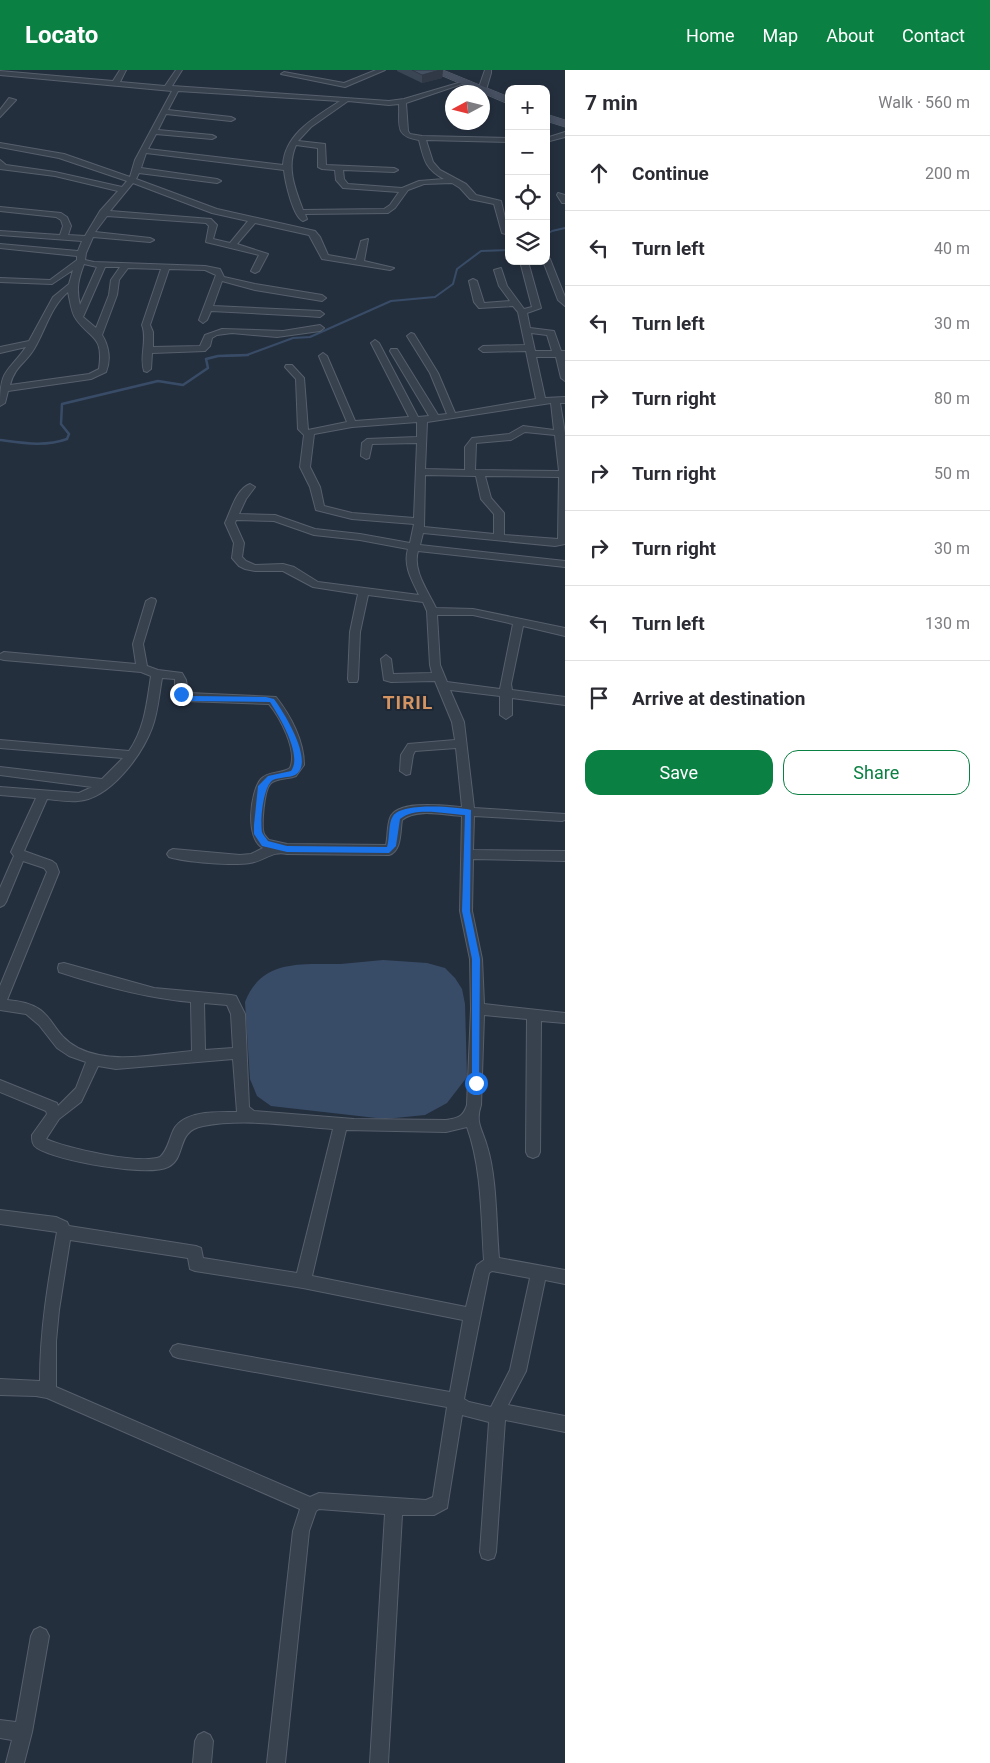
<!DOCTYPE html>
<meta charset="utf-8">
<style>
body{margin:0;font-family:Roboto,sans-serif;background:#f7f7f7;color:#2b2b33}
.controls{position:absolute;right:15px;top:15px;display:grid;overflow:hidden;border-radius:10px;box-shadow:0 2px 8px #0003}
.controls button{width:45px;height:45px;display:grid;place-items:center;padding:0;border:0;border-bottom:1px solid #e1e1e2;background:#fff;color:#2b2b33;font:25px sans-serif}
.compass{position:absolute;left:445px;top:15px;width:45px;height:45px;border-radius:50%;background:#fff;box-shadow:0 2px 8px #0003;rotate:263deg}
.stop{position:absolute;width:15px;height:15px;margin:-11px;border:4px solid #1a73e8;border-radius:50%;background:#fff}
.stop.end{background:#1a73e8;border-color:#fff;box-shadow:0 1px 5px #0008}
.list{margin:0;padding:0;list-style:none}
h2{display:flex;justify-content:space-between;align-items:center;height:65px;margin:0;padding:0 20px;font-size:21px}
h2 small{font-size:16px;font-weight:400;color:#7c7c81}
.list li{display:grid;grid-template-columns:32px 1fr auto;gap:15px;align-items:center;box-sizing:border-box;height:75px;padding:0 20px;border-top:1px solid #e1e1e2}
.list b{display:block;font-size:19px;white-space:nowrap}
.list em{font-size:16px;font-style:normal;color:#7c7c81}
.actions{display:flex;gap:10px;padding:15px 20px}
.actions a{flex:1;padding:11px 0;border:1px solid #0b8043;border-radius:15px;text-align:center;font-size:18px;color:#0b8043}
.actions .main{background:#0b8043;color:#fff}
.icon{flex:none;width:28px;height:28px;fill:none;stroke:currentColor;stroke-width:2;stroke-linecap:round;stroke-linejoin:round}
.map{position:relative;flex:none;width:565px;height:1693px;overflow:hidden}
header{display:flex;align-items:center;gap:30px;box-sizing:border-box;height:70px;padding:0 25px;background:#0b8043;color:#fff}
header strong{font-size:24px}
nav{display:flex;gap:28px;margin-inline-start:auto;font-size:18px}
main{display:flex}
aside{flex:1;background:#fff}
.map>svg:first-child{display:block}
.water{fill:#394c67}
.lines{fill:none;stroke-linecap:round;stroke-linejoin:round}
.stream-far1{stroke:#394c67;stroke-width:2}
.stream{stroke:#394c67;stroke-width:2.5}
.minor-casing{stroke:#565f6c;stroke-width:2}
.secondary-casing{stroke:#565f6c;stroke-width:1}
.minor{fill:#38414e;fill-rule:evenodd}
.secondary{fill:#465061;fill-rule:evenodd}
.wall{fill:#3b4654}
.shaded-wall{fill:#303945}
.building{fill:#455162;stroke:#303945}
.route{fill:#1a73e8}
.labels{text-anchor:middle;stroke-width:4;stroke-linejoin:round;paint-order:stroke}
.district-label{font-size:19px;font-weight:bold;letter-spacing:1px;fill:#d59563;stroke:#1d2633}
</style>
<header>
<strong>Locato</strong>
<nav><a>Home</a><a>Map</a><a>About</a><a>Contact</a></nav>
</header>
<main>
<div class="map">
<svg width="565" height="1693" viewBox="0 0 565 1693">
<rect width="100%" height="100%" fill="#242f3e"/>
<path class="water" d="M383 890 427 893 445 898 455 908 462 919 465 934 467 1007 447 1033 425 1045 385 1049 271 1036 257 1026 250 1009 245 932C262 888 303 895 341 894 355 893 369 891 383 890Z"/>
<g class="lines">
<path class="stream-far1" d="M546 165 552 161 565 158
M222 286 247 285 293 268 310 267 391 231 435 227 453 214 457 199 481 181 509 180"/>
<path class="stream" d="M0 370C23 373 45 377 67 369L69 364 61 354 62 334 158 311 183 315 208 298 206 289 218 286 248 285"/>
<g class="minor-casing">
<path id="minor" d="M120 0H126L120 12 165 16 176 0H182L172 16 389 31 404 29 465 11V13L406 33 408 61 410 64 422 66 509 68V72L426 70 433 92 440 100 466 114 476 125 501 131 509 165 502 163 494 134 470 129 460 118 452 113 424 114 408 120 395 138 388 143 305 144 307 149 303 151C293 147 285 111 284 100L146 83 141 98 217 109 221 111 217 113 139 103 136 109 217 139 315 161 320 167 328 185 356 190 361 171 368 169 364 191 394 198 390 200 322 189 309 165 255 153 237 174 268 184 259 201 255 203 251 201 259 185 206 172 209 156 206 153 107 146 95 162 150 168 154 170 150 172 93 167 86 183 85 190 94 192 205 196 220 199 224 207 255 214 322 225 326 228 322 231 255 220 222 211 213 236 320 241 324 244 320 247 306 246 211 241 207 250 203 253 199 250 216 205 205 200 169 199 150 255 153 262V277L200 276 205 265 222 259 283 261 320 255 324 258 320 261 277 267 232 263 217 265 212 268 210 276 205 281 152 283 151 299 147 302 144 301C139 286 148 270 142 255L161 199 128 198 119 210 117 225 102 265C109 276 111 290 106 302L91 309 8 321 5 333 0 336C0 298 7 304 26 277L0 283V277L29 271 53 227 69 214 73 200 52 214 0 212V208L50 210 77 190V186L0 178V174L78 181 82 171 0 165V161L60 165 63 156 61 150 56 147 0 141V137L61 143 67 147 71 156 68 165 85 166 100 141 118 121 55 106 0 99V90L6 95 55 102 122 117 127 111 59 88 0 77V73L64 84 130 107 135 90 172 21 0 5V1L113 11ZM178 21 340 31C316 47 285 63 283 95L148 79 156 64 212 69 216 67 212 65 158 60 166 44 231 51 235 49 231 47 168 40ZM348 31 389 35 399 34C400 55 394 66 419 70 424 89 425 99 444 109L419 111 402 118 348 114 344 109 343 100 394 102 398 100 394 98 326 95 325 74 298 71 311 57ZM296 75 318 78V97L322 99 335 100 336 110 343 118 399 122 390 135 384 139 303 140C295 119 286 97 296 75ZM133 113 212 143 248 151 230 173 213 169 217 155 211 149 110 141ZM84 194 97 197 80 235C76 219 78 210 84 194ZM105 197H120L111 210 109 225 96 258 83 247ZM68 222C70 230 71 242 76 249 91 270 104 265 99 299L89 304 10 315C15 296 25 294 34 279 45 261 51 236 68 222Z
M376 0H385L345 17 281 4 284 2 344 13Z
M485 0H491V3L486 20 482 22 478 20Z
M9 28 16 30 0 47V40Z
M565 62V67L546 72V68Z
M558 123 565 125V133H562L557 125Z
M546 187 550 189 565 227V236L558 230 543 191H546Z
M522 193 529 195 541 238 527 243 530 258 554 261 561 281H565V311L561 308 556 287H536L545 328 565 327V333H560L565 363V474L555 476 423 463 420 475 565 491V497L418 481C412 500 428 521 436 538L473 539 565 558V566L523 556 511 614 512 620 565 627V635L512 628V645L506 649 500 645V626L450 620 464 652 474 738 565 744V750L562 751 474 746 473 780 565 781V791L473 789 472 841 482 889 484 934 565 943V953L541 951 540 1082 538 1086 533 1088 528 1086 526 1082 527 949 484 945 481 1035C475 1053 482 1058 487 1076 497 1108 496 1154 499 1188L565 1200V1214L545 1210 526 1301 508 1335 565 1346V1362L505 1350 496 1482 494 1488 488 1490 482 1488 480 1482 489 1352 462 1345 447 1438 434 1445H402L388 1693H370L385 1444 319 1439 316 1441 309 1461 285 1693H267L293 1461 300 1439 47 1328 36 1326 0 1325V1309L40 1311C40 1260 48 1212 57 1162L0 1154V1140L56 1147 67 1152 69 1156 196 1176 201 1178 203 1188 297 1203 333 1059C290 1056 245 1048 203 1056 175 1061 187 1088 168 1097 147 1107 57 1091 37 1078 32 1075 32 1070 32 1065L47 1044 46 1041 0 1022V1010L57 1033 58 1036 76 1018 86 992 69 986 57 978 39 955 26 944 0 940V916L47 802 44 798 23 791 6 832 4 835 0 837V818L14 786 11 782 36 728 0 725V717L79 723 92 717 0 705V697L102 709 123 688 0 678V670L129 681C145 658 147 632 151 606L141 602 4 590 0 589V584L4 582 136 594 133 574 146 531 151 528 155 529 156 531 143 574 147 596 158 600 182 603 186 610 188 623 276 627C291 646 304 671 304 695L296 706C289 709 275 708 270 714 264 721 261 756 264 764 265 766 268 769 269 770L287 774 386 775C388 767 387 756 390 748 397 729 446 736 462 737L456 678 415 681 413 685 410 704 406 705 400 701 401 685 408 674 455 670 452 652 435 611 391 612 384 610 381 589 386 585 391 589 393 604 432 603 430 595 427 541 423 532 368 525 360 562 358 609 357 612H349L348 609 350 562 358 524 313 517 283 501H255L245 499 239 496 232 488 234 473 225 453C231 441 236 419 250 414L255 417 246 429 239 444 275 445 315 459 360 464 410 473 414 454 352 449 316 440 310 417 300 397 304 365 298 359 296 309 285 297 286 295H292L304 308 308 360 347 352 319 286 323 283 327 286 355 351 409 347 371 273 375 270 379 273 418 347 429 346 390 281 391 279H397L438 345 447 344 430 303 407 266 411 263 414 264 438 303 455 343 536 329 526 281 483 282 479 279 483 276 525 275 518 242 513 236 479 238 474 232 469 211 473 209 477 211 484 233 510 231 499 216 494 200 501 198 507 216 524 239 532 237 521 195ZM531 263 547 265 552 281H535ZM551 333 554 360 523 356 509 364 472 368 465 377V400L425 399 427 352ZM417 352V367L367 369 362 373 361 386 366 389 369 388 372 374 417 373 414 448 352 443 324 436 320 417 310 397 314 364 352 357ZM525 362 555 365 559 401 475 400 476 373 511 370ZM425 405 476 406 481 429 494 444V464L424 457ZM485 406 559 407 558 469 504 465V443L491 428ZM236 450 274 451 314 465 360 470 408 479C403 496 412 510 419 525L318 512 294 497 283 494 255 495 246 491 242 487 244 473 235 453ZM437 545H473L513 554 500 619 447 612 440 595ZM162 608 175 609V624L185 631 269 634C280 647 298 681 290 698 282 704 268 701 261 709 250 722 245 769 263 778L251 784 240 785 173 779 169 781 167 784 169 787C185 792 233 796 250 793 264 791 273 780 287 784L389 785C402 781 400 761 402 750 416 738 444 745 462 746L460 841 470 889 471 939 467 1035C463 1047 458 1048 446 1050L354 1049 254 1041 249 1037 245 944 236 926 231 925 154 918 64 893 59 894 58 898 59 902C102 916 146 928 191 932L192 981C156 984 112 995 78 978 45 960 58 934 7 930L59 802 56 794 52 791 24 781 47 729C57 730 68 732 78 731 110 729 142 685 152 658 158 642 159 625 162 608ZM204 933 227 935 231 944 233 978 205 980ZM233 989 237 1042C218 1042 185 1040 174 1059 169 1069 168 1080 160 1087 140 1095 66 1078 46 1069L59 1049 81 1032 98 996 116 999ZM467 1057C482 1099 481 1146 484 1190L477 1195 475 1200 466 1237 312 1206 346 1060 446 1062ZM70 1170 188 1188 190 1199 195 1201 303 1218 463 1250 450 1322 178 1274 173 1276 170 1281 173 1286 178 1288 447 1337 433 1427 426 1430 319 1423 310 1427 56 1317V1271L59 1240ZM492 1201 530 1208 510 1300 491 1337 469 1332 464 1329 489 1203Z
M40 1557 46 1560 49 1566 32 1662 24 1693H6L12 1670 0 1668V1650L16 1652 31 1566 34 1560Z
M204 1662 210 1665 213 1671 211 1693H193L195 1671 198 1665Z"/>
</g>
<g class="secondary-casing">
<path id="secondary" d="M429 0H443L509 27V34Z
M546 44 565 50V57L546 51Z"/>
</g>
<use href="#minor" class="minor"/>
<use href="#secondary" class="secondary"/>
</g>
<path class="wall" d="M397 0H443L442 8 422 13 397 1Z"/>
<path class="shaded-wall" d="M440 0H443L442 8 422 13V5Z"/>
<path class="building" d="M412 0H440L422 5Z"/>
<path class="route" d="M179 622H184L191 626 266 627 274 629C283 641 316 693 295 705 288 708 279 707 273 710 263 716 260 751 262 762 263 765 266 768 268 771L287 776 387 777C390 768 388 753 393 746 403 732 457 737 471 740L470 841 480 889 479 1015 476 1016 472 1013V889L462 841 465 745C446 744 415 736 400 749L396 776 389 783 287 782 262 776 254 764V755L258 716 268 706 291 701C303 685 279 646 270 632L190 631 179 625Z"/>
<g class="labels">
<g class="district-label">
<text x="408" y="639">TIRIL</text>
</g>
</g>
</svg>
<div class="controls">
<button>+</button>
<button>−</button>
<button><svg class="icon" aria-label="locate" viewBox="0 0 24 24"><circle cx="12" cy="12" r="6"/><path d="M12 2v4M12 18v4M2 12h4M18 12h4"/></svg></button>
<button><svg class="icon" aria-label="layers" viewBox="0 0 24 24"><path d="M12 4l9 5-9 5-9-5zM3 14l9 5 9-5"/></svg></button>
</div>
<svg class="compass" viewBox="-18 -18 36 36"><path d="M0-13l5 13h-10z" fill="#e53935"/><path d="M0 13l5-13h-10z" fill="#7c7c81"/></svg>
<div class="stop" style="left:476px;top:1013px"></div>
<div class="stop end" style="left:181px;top:624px"></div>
</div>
<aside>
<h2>7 min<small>Walk · 560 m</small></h2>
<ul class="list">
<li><svg class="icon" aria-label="ahead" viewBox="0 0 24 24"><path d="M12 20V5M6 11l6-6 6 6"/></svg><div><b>Continue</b></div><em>200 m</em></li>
<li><svg class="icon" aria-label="left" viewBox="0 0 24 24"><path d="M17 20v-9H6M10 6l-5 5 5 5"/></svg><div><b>Turn left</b></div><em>40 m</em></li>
<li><svg class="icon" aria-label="left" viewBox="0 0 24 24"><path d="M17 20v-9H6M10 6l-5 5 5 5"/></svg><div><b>Turn left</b></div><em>30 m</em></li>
<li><svg class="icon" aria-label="right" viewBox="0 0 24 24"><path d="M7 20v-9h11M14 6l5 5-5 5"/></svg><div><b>Turn right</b></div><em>80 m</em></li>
<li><svg class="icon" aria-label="right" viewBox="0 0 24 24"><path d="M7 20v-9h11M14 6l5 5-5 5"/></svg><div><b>Turn right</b></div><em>50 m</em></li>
<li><svg class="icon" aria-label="right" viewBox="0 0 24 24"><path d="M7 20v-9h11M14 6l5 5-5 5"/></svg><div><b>Turn right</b></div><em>30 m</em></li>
<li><svg class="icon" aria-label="left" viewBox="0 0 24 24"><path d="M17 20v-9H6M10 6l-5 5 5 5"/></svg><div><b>Turn left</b></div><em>130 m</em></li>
<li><svg class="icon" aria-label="arrive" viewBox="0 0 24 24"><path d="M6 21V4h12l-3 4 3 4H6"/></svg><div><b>Arrive at destination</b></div></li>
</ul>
<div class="actions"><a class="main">Save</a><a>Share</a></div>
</aside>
</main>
